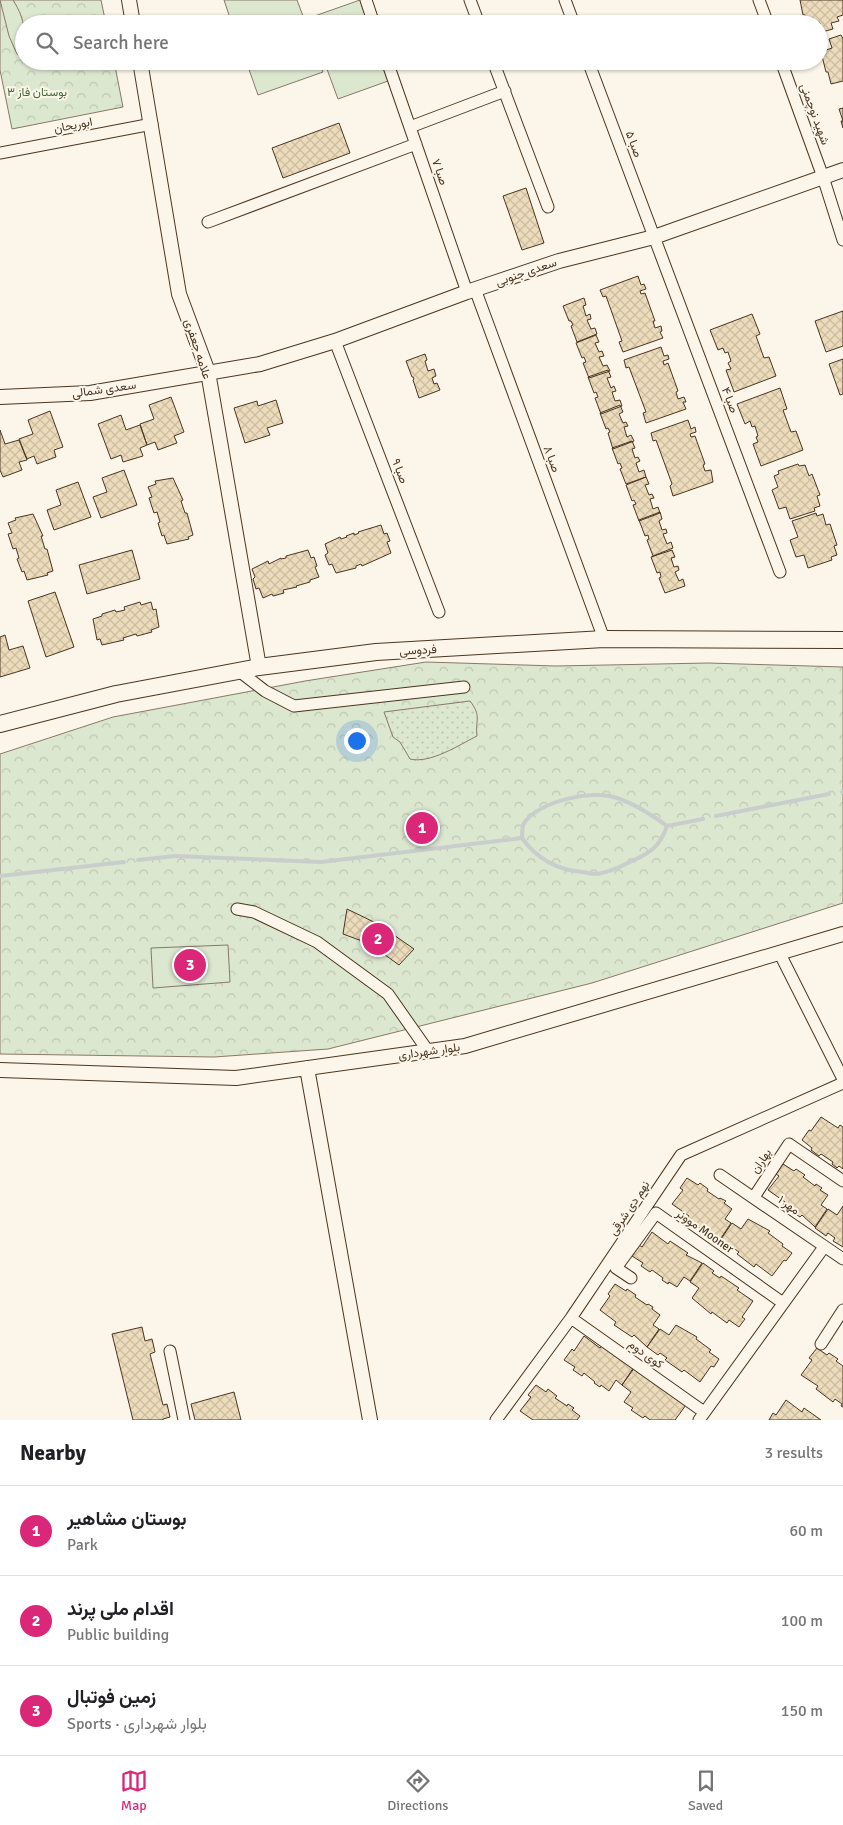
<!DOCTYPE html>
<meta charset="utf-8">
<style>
body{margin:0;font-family:Signika,Vazirmatn,sans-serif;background:#f2f2f2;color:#202124}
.you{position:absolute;left:356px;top:740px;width:18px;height:18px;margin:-12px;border:4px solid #fff;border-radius:50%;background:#1a73e8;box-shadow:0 0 0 8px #1a73e833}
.badge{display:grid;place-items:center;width:32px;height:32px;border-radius:50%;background:#db2777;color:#fff;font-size:16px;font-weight:700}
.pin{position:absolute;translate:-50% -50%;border:2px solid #fff;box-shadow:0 1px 5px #0006}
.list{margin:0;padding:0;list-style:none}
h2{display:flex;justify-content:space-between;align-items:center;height:65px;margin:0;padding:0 20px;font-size:21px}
h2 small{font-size:16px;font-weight:400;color:#757577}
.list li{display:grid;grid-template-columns:32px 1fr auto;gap:15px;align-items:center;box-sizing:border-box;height:90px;padding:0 20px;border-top:1px solid #e0e0e0}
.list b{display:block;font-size:19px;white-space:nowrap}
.list p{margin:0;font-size:16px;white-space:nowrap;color:#757577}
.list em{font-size:16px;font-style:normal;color:#757577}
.icon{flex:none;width:28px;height:28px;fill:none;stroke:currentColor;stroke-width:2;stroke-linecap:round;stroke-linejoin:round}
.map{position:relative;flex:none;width:843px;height:1420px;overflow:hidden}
.search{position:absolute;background:#fff;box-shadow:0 1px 4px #0004;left:15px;right:15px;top:15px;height:55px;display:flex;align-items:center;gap:12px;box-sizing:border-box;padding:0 18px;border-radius:28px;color:#757577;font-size:19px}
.sheet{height:335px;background:#fff}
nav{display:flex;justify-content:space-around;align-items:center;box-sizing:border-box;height:70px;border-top:1px solid #e0e0e0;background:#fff;font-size:14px;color:#757577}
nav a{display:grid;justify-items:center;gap:2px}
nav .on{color:#db2777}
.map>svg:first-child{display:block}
.park{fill:url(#park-crowns);stroke:#887966}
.garden{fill:url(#garden-dots);stroke:#887966}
.pitch{fill:#dce7d0;stroke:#887966}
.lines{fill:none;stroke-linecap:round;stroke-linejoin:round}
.stream{stroke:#c9cecd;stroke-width:4}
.building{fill:url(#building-cross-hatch);stroke:#4a3520}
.minor-casing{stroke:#4a3520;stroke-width:13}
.tertiary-casing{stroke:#4a3520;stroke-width:16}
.secondary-casing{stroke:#4a3520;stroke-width:18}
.minor{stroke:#fbf6e9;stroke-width:11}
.tertiary{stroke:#fbf6e9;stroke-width:14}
.secondary{stroke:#fbf6e9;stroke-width:16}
.labels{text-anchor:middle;stroke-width:4;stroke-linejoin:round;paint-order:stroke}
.park-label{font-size:12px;fill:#436837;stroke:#fbf6e9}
.street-label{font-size:12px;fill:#4a3520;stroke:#fbf6e9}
</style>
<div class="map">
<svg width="843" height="1420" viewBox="0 0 843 1420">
<defs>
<pattern id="park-crowns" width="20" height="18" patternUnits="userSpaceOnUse" patternTransform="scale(1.25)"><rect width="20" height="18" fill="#dce7d0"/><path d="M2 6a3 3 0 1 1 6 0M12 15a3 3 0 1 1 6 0" fill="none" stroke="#bec7b2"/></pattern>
<pattern id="garden-dots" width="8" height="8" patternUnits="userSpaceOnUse" patternTransform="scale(1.25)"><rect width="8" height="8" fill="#dce7d0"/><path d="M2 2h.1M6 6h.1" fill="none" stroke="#bec7b2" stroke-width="1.8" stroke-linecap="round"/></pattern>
<pattern id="building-cross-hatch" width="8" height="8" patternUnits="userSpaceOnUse" patternTransform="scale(1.25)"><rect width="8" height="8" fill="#ecdcbc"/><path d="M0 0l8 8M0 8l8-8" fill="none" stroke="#ccbda1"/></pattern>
</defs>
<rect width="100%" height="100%" fill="#fbf6e9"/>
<path class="park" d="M0 0H101L106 24H24V61H114L123 107 12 129 0 70Z
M426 662 556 666 708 663 843 667V903L592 983 328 1049 214 1057 0 1054V754L113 717 305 681Z"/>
<path class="garden" d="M470 701C482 717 475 719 477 736 459 745 430 764 410 759L400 742 393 737 384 712Z"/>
<path class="pitch" d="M0 0H13C27 22 24 33 24 58L17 54 9 36Z
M224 0H297L306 24H232Z
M360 0 368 24H311L309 18Z
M246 61H319L323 72 258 95Z
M324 61H381L388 81 338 99Z
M228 945 230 982 153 988 151 948Z"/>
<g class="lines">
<path class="stream" d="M842 792H843
M716 816 829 794
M522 838C537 859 556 870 583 872 587 873 593 874 598 874 609 872 620 867 630 862 650 853 660 847 667 826
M138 860 175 856 321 862 522 838C522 834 522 827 524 823 540 801 592 789 617 798 635 804 652 815 667 826L703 819
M0 876 124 862"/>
</g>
<path class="building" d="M800 0H843V15L837 17 839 21 831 23 833 29 822 32 820 23 808 24 805 15H803Z
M841 35 843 39V81L831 84 828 72H826L821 52 832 48 829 39Z
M843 108V128L841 121H843L839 109Z
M339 123 350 153 283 178 272 148Z
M526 188 544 243 522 250 503 196Z
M638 276 641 285 644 284 646 289 640 291 641 294 645 293 655 321H653L655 328 661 326 662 331 660 332 663 338 623 352 619 342 622 341 606 296 603 297 600 290Z
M584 298 586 305 583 306 586 316 590 314 591 319 587 320 591 329 595 328 597 334 577 342 571 326 573 325 571 321H569L563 306Z
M843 311V346L826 352 815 321Z
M752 314 760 334 756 336 764 358 769 357 776 376 734 392 726 370 731 369 728 363 731 361 728 352 725 353 723 348 718 350 710 330Z
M596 335 599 342 595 343 599 352 602 351 604 356 599 357 603 366 607 365 610 371 589 378 583 363 586 362 584 357 582 358 576 343Z
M661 347 664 356 668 355 669 359 663 361 664 365 668 363 678 391 676 392 678 399 684 397 686 402H683L686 409 646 423 643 413 646 412 629 367 626 368 624 360Z
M425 354 427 360 425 361 428 371 434 369 436 376 432 378 434 384 437 383 440 390 419 398 413 380 414 379 413 377H412L406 361Z
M843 359V394L840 395 829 364Z
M608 370 611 377 607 378 611 388 614 386 616 391 612 392 615 401 620 400 622 406 601 414 595 398 598 397 596 392 594 393 588 377Z
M780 388 787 409 783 410 791 432 796 431 803 450 761 466 753 444 758 442 756 437 758 436 755 426 752 427 750 421 745 424 737 404Z
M171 397 184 432 174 436 177 443 158 450 155 442 147 445 140 424 154 419 149 405Z
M276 400 283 423 267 428 270 435 245 443 234 408 257 401 258 406Z
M620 405 623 412 619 414 623 423 626 422 628 426 624 427 627 437 631 435 634 441 613 449 608 433 610 432 608 428 606 429 600 413Z
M50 411 63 447 54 450 56 457 37 464 34 456 27 459 19 439 33 434 28 420Z
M121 415 126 430 140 425 147 445 140 448 143 456 123 462 121 455 111 459 98 424Z
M688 420 691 429 695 427 696 432 690 434 691 437 695 436 705 464 703 465 705 471 711 470 713 482 673 496 670 486 672 484 656 440 653 441 651 433Z
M0 430 5 444 19 440 27 460 19 462 22 470 3 477 0 470Z
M632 441 635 448 632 449 635 458 638 457 640 461 636 463 639 472 644 470 646 477 626 484 620 469 622 468 620 463 618 464 612 448Z
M798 464 799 466 805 465 809 476 812 474 820 495 817 496 820 506 814 508 815 511 790 519 786 507 779 509 772 490 778 487 774 476 779 474 778 471Z
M124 470 137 505 101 518 93 497 107 492 102 478Z
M646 477 649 484 645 485 649 495 652 494 654 498 650 499 653 509 658 507 660 513 639 521 633 505 636 504 634 500 632 501 626 485Z
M173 478 183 500 181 501 185 513H187L193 535 188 537 189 539 167 544 164 535 162 536 158 523 160 522 157 512 154 513 149 498 152 497 148 487 156 484 155 481Z
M78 482 91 517 54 530 47 510 61 505 56 490Z
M660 512 662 519 659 521 662 530 666 529 667 533 663 534 667 544 671 542 673 548 653 556 647 540 649 539 648 535 645 536 639 520Z
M816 513 817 516 823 514 826 525 830 524 837 545 834 546 837 555 831 557 832 560 808 568 804 555 796 557 790 540 798 537 792 521Z
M33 514 43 536H41L45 549H47L53 571 47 573 48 575 27 580 24 571 22 572 17 559 19 558 16 548 13 549 8 534 12 533 8 523 16 520 15 518Z
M381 525 384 534 387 533 390 541 387 542 391 553 362 566 361 564 356 566V568L336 573 332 564 329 565 325 555 328 553 325 544 340 537 341 539 347 537 346 536 354 533V535L359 533 358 532Z
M132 550 140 579 87 594 79 565Z
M308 550 311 558 314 557 317 566 315 567 319 577 310 580V582L296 586 297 587 283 590 284 593 273 596 272 594 263 598 259 588 256 589 253 579 255 577 252 569 268 561 269 564 281 558V559L286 558V556Z
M672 550 675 557 671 558 674 567 678 566 679 570 675 572 679 581 683 579 685 586 665 593 659 578 661 577 660 572 657 573 651 557Z
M55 592 74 647 46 657 28 601Z
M140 602 141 605 151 602 153 610 156 609 159 627 151 630 152 632 137 636 136 634 123 638 124 640 102 645 100 639 97 640 93 619 102 616V614L115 610 116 612 125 610 124 607Z
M5 635 9 650 23 646 30 668 0 677V637Z
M347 909 378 924 414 949 399 965 370 944 343 934Z
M821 1117 838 1128 840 1125 843 1127V1169L839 1166 837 1168 832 1164 833 1162 821 1154 819 1156 811 1150 812 1148 802 1140 809 1130 811 1131Z
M783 1164 794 1171 796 1169 805 1175 803 1177 815 1186 816 1184 822 1188 820 1190 828 1195 821 1205 827 1209 815 1227 802 1215 800 1217 783 1205 785 1202 768 1190 779 1176 776 1174Z
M687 1178 698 1185 700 1183 708 1189 707 1191 719 1199 720 1198 726 1201 724 1203 732 1209 725 1219 731 1223 719 1241 706 1229 704 1231 687 1219 689 1216 672 1204 683 1190 680 1188Z
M843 1206V1247L833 1241 835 1238 828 1233 826 1236 815 1228 828 1209 837 1215Z
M748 1219 770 1231 768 1233 783 1244 782 1246 792 1253 786 1261 784 1260 772 1276 756 1264 754 1267 737 1254 739 1252 732 1247 730 1249 719 1242 732 1223 741 1229Z
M652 1232 668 1244 670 1241 688 1253 686 1255 702 1263 690 1281 684 1277 677 1287 669 1282 668 1284 662 1280 663 1278 652 1270 650 1272 641 1266 643 1263 632 1256 639 1245 642 1247Z
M703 1263 714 1271 712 1273 720 1278 721 1276 739 1288 737 1290 753 1301 742 1317 745 1319 739 1327 729 1320 727 1323 712 1312 711 1314 692 1298 699 1288 690 1282Z
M615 1284 626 1291 627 1289 636 1295 635 1297 647 1305 648 1304 653 1307 652 1309 660 1315 653 1325 659 1329 647 1347 634 1335 632 1337 614 1325 616 1322 600 1310 610 1296 608 1294Z
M676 1325 697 1337 696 1339 711 1350 709 1352 719 1359 714 1367 711 1366 700 1382 684 1370 682 1372 665 1360 667 1358 660 1353 658 1355 647 1347 660 1329 669 1335Z
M142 1327 145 1341 152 1339 155 1352 150 1354 163 1405 167 1404 170 1417 163 1419V1420H133L112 1334Z
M584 1336 600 1348 603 1344 620 1357 619 1359 634 1367 622 1385 616 1380 609 1391 601 1385 600 1387 594 1383 595 1382 584 1373 582 1376 573 1370 575 1367 564 1360 572 1349 574 1351Z
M817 1348 827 1355 829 1353 838 1359 836 1361 843 1366V1407L841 1406 842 1404 835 1399 833 1402 816 1389 818 1386 801 1375 812 1360 809 1358Z
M635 1367 646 1375 645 1377 686 1405 675 1420H650L645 1416 643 1418 631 1410 633 1408 624 1402 631 1392 622 1385Z
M536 1385 546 1392 548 1389 557 1396 555 1398 567 1406 568 1404 574 1408 572 1410 580 1416 577 1420H533L520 1411 531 1397 528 1395Z
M234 1392 241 1420H195L191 1404Z
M786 1400 802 1412 804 1408 821 1420H769L773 1413 776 1415Z"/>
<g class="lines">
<g class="minor-casing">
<path id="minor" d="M366 0 374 24
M470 0 479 24
M565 0 574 24
M759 0 768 24
M387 61 467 292
M493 61 548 207
M588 61 780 572
M781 61 823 177 843 240
M410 127 505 91
M0 153 152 124
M208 222 416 144
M475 289 604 639
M335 341 439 612
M239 671 265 691 294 706 464 687
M237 909 254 912 317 942 388 994 428 1051
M780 954 843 1079
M720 1175 843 1259
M754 1197 789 1144 843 1181
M631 1278 616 1268 656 1213 783 1303
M571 1318 704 1412
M821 1344 843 1310
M170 1351 184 1420
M496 1420 571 1318 681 1155 843 1083
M699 1420 824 1247"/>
</g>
<g class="tertiary-casing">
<path id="tertiary" d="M129 0 133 24
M140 61 179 294 208 372 259 667
M0 397 90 393 260 364 335 341 467 292 559 261 654 237 843 170
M307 1068 370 1420
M0 1070 236 1078 465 1046 843 934"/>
</g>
<g class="secondary-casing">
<path id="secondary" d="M0 724 116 694 259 667 376 652 604 639 843 640"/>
</g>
<use href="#minor" class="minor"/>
<use href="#tertiary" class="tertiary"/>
<use href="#secondary" class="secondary"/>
</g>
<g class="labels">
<g class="park-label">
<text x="37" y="96">بوستان فاز ۳</text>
</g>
<g class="street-label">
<text transform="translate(815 114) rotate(70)" y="4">شهید نوچمنی</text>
<text transform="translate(73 125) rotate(-11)" y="4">ابوریحان</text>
<text transform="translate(634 144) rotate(70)" y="4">صبا ۵</text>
<text transform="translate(440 172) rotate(71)" y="4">صبا ۷</text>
<text transform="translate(526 272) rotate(-19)" y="4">سعدی جنوبی</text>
<text transform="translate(198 349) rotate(72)" y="4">علامه جعفری</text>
<text transform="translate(104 389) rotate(-8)" y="4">سعدی شمالی</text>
<text transform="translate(730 400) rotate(69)" y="4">صبا ۴</text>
<text transform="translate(552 459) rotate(70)" y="4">صبا ۸</text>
<text transform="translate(400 471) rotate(69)" y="4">صبا ۹</text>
<text transform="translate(418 650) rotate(-3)" y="4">فردوسی</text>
<text transform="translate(429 1051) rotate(-8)" y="4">بلوار شهرداری</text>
<text transform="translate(761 1161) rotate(-56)" y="4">بهاران</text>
<text transform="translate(789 1205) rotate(36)" y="4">مهر ۱</text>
<text transform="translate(629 1208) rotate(-56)" y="4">نهم دی شرقی</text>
<text transform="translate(705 1231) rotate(35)" y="4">موونر Mooner</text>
<text transform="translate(646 1354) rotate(36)" y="4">کوی دوم</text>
</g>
</g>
</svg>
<div class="you"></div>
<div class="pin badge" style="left:422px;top:828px">1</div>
<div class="pin badge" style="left:378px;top:939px">2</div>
<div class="pin badge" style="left:190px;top:965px">3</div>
<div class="search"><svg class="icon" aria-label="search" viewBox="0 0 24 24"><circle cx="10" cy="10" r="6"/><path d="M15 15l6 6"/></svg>Search here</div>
</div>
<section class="sheet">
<h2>Nearby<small>3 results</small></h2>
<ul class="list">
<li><span class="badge">1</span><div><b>بوستان مشاهیر</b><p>Park</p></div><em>60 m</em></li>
<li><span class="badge">2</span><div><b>اقدام ملی پرند</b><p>Public building</p></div><em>100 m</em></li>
<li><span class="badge">3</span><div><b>زمین فوتبال</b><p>Sports · بلوار شهرداری</p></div><em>150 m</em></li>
</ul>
</section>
<nav>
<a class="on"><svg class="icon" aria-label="map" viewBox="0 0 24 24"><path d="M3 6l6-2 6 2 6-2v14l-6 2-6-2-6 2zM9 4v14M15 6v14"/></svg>Map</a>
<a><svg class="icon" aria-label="directions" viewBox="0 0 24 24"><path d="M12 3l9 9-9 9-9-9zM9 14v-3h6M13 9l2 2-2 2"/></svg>Directions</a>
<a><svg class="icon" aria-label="saved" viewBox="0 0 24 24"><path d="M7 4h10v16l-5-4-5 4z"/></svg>Saved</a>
</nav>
